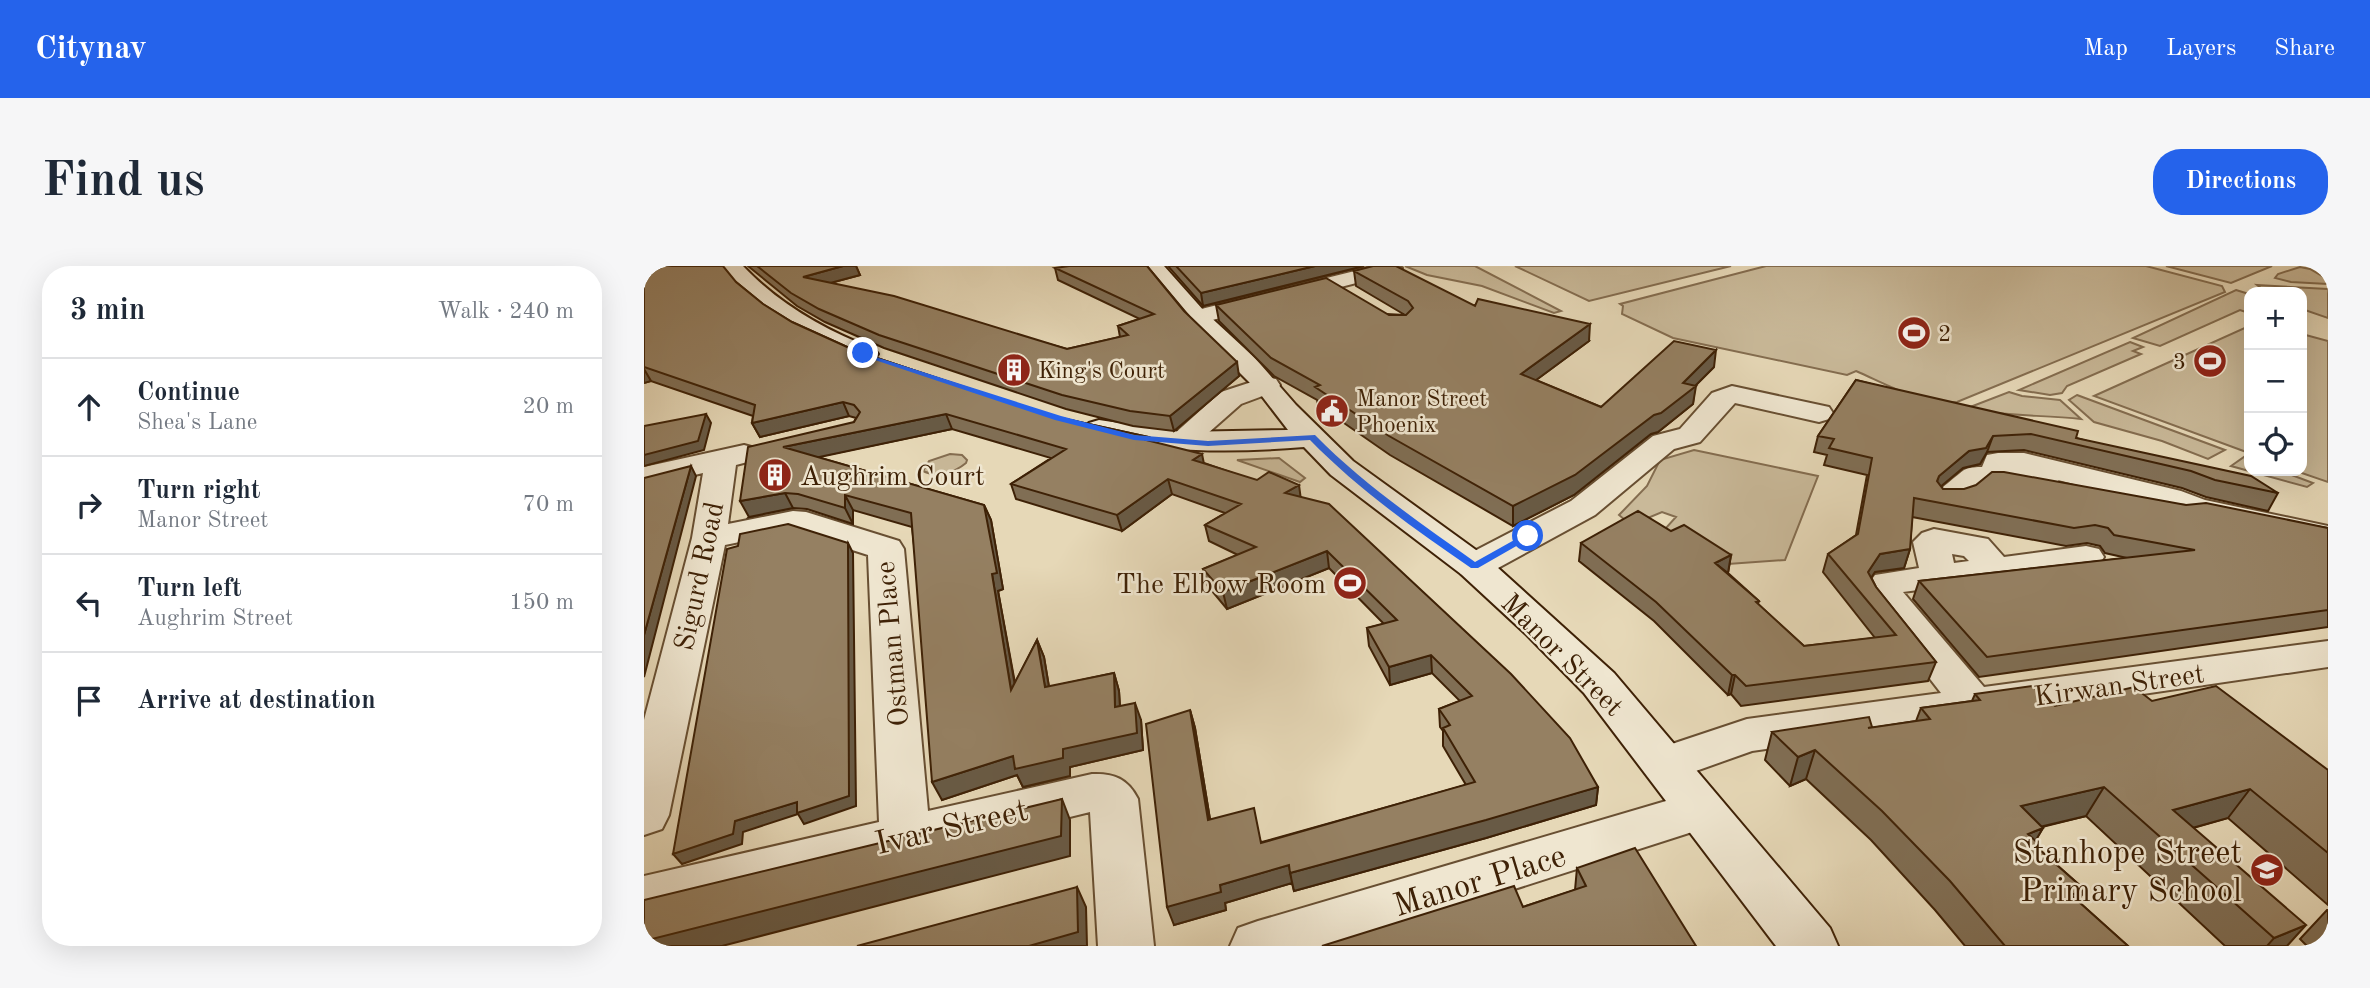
<!DOCTYPE html>
<meta charset="utf-8">
<style>
body{margin:0;font-family:"Old Standard TT",serif;background:#f6f6f7;color:#1f2937}
.controls{position:absolute;right:21px;top:21px;display:grid;overflow:hidden;border-radius:14px;box-shadow:0 7px 28px #0002}
.controls button{width:63px;height:63px;display:grid;place-items:center;padding:0;border:0;border-bottom:2px solid #e0e1e3;background:#fff;color:#1f2937;font:35px sans-serif}
.stop{position:absolute;width:21px;height:21px;margin:-16px;border:5px solid #2563eb;border-radius:50%;background:#fff}
.stop.end{background:#2563eb;border-color:#fff;box-shadow:0 2px 7px #0008}
.list{margin:0;padding:0;list-style:none}
h2{display:flex;justify-content:space-between;align-items:center;height:91px;margin:0;padding:0 28px;font-size:30px}
h2 small{font-size:23px;font-weight:400;color:#747a83}
.list li{display:grid;grid-template-columns:46px 1fr auto;gap:21px;align-items:center;box-sizing:border-box;height:98px;padding:0 28px;border-top:2px solid #e0e1e3}
.list b{display:block;font-size:26px;white-space:nowrap}
.list p{margin:0;font-size:23px;white-space:nowrap;color:#747a83}
.list em{font-size:23px;font-style:normal;color:#747a83}
.icon{flex:none;width:38px;height:38px;fill:none;stroke:currentColor;stroke-width:2;stroke-linecap:round;stroke-linejoin:round}
.map{position:relative;flex:none;width:1684px;height:680px;overflow:hidden;border-radius:28px}
header{display:flex;align-items:center;gap:42px;box-sizing:border-box;height:98px;padding:0 35px;background:#2563eb;color:#fff}
header strong{font-size:33px}
nav{display:flex;gap:38px;margin-inline-start:auto;font-size:24px}
.intro{display:flex;align-items:center;justify-content:space-between;box-sizing:border-box;height:168px;padding:0 42px}
h1{margin:0;font-size:49px}
.button{padding:18px 32px;border-radius:28px;background:#2563eb;color:#fff;font-size:24px;font-weight:700}
main{display:flex;gap:42px;padding:0 42px}
aside{flex:1;background:#fff;border-radius:28px;box-shadow:0 7px 28px #0002}
.map>svg:first-child{display:block}
.green{fill:#c9b999;stroke:#846d50;stroke-width:2}
.lines{fill:none;stroke-linecap:round;stroke-linejoin:round}
.minor-casing{stroke:#684f32;stroke-width:4}
.secondary-casing{stroke:#3e2106;stroke-width:4}
.minor{fill:#efe6d0;fill-rule:evenodd}
.secondary{fill:#efe6d0;fill-rule:evenodd}
.wall{fill:#806e54;stroke:#3e2106;stroke-width:2}
.shaded-wall{fill:#685a45;stroke:#3e2106;stroke-width:2}
.building{fill:#958062;stroke:#3e2106;stroke-width:2}
.route{fill:#2563eb}
.labels{text-anchor:middle;stroke-width:5;stroke-linejoin:round;paint-order:stroke}
.far-poi-label{font-size:23px;fill:#3e2106;stroke:#efe6d0;text-anchor:start}
.poi-label{font-size:28px;fill:#3e2106;stroke:#efe6d0;text-anchor:start}
.street-label{font-size:28px;fill:#3e2106;stroke:#efe6d0}
.near-street-label{font-size:33px;fill:#3e2106;stroke:#efe6d0}
.near-poi-label{font-size:33px;fill:#3e2106;stroke:#efe6d0;text-anchor:end}
</style>
<header>
<strong>Citynav</strong>
<nav><a>Map</a><a>Layers</a><a>Share</a></nav>
</header>
<div class="intro"><h1>Find us</h1><a class="button">Directions</a></div>
<main>
<aside>
<h2>3 min<small>Walk · 240 m</small></h2>
<ul class="list">
<li><svg class="icon" aria-label="ahead" viewBox="0 0 24 24"><path d="M12 20V5M6 11l6-6 6 6"/></svg><div><b>Continue</b><p>Shea's Lane</p></div><em>20 m</em></li>
<li><svg class="icon" aria-label="right" viewBox="0 0 24 24"><path d="M7 20v-9h11M14 6l5 5-5 5"/></svg><div><b>Turn right</b><p>Manor Street</p></div><em>70 m</em></li>
<li><svg class="icon" aria-label="left" viewBox="0 0 24 24"><path d="M17 20v-9H6M10 6l-5 5 5 5"/></svg><div><b>Turn left</b><p>Aughrim Street</p></div><em>150 m</em></li>
<li><svg class="icon" aria-label="arrive" viewBox="0 0 24 24"><path d="M6 21V4h12l-3 4 3 4H6"/></svg><div><b>Arrive at destination</b></div></li>
</ul>
</aside>
<div class="map">
<svg width="1684" height="680" viewBox="0 0 1684 680">
<rect width="100%" height="100%" fill="#e6d8b7"/>
<filter id="stains"><feTurbulence type="fractalNoise" baseFrequency=".00286" numOctaves="4"/><feColorMatrix values="0 0 0 0 .2 0 0 0 0 .09 0 0 0 0 .02 0 0 0 .5 -.17"/></filter>
<radialGradient id="worn" r=".72"><stop offset=".6" stop-color="#630" stop-opacity="0"/><stop offset="1" stop-color="#630" stop-opacity=".3"/></radialGradient>
<path class="green" d="M761 0H831L917 45 910 47 838 20 783 9Z
M871 0H1087L945 35Z
M1122 0H1502L1578 20 1581 26 1313 136C1277 139 1244 119 1212 105L1203 109 1029 72 978 48 979 40 976 38Z
M1522 0H1628L1587 17Z
M1656 1 1666 3 1683 13 1684 18 1647 16 1631 12 1634 8Z
M1613 19 1684 23V52L1658 43V26H1622Z
M1592 24 1605 28V47L1596 44 1516 80 1489 72Z
M1605 60V187L1450 130Z
M1658 68 1684 75V216L1652 205H1658Z
M1486 76 1499 81 1489 85 1497 88 1423 120 1418 127 1406 129 1375 124Z
M1365 126 1378 130 1416 134 1437 153C1398 149 1359 150 1321 143Z
M1433 129 1581 184 1564 193 1518 175 1450 156 1425 134Z
M1050 184 1174 210 1141 294 1070 299 1021 263 1032 251 1018 246 987 259 975 249 1003 220 1016 194Z
M306 188 318 189 323 194 322 197C310 207 293 212 279 205L285 195Z
M1600 191 1605 193V205H1637L1669 217 1663 221 1587 200Z
M635 192 661 212 656 216 593 194Z"/>
<g class="lines">
<g class="minor-casing">
<path id="minor" d="M731 0 758 2 755 6 553 58 545 56 541 51 545 46Z
M623 111 632 113 636 119 632 125 597 138 546 183 535 186 524 183 520 177 577 126Z
M1088 120 1185 141 1189 147 1185 153 1175 156 1091 137 1056 176 1030 183 951 249 843 308 830 311 817 308 812 300 817 292 927 235 1009 170 1036 163 1068 127Z
M100 179 111 182 115 188 111 194 92 199 84 258 149 245 162 246 255 275 260 283 284 545 448 508C470 507 484 513 494 533L510 680H454L446 546 0 656V610L235 556 224 289 149 265 81 279 25 549 18 563 0 569V454L48 272 59 207 0 221V201Z
M1354 187H1380L1537 225 1561 234 1684 260V280L1552 252 1513 239 1414 214 1418 220 1413 227 1402 230 1340 221C1326 235 1313 243 1293 238L1289 231C1291 227 1316 207 1320 204 1326 201 1333 201 1338 201L1343 189Z
M1290 263 1344 273 1360 291 1442 280 1455 283 1460 291 1455 299 1442 302 1259 326 1340 421 1684 375V401L1108 485 1021 516 1004 510 998 498 1004 486 1103 453 1297 427 1228 338 1221 323 1231 309 1275 302 1269 276 1278 267ZM1308 288 1320 290 1325 295 1310 297Z
M1056 525 1073 530 1081 544 1073 558 693 680H586L594 662 614 655Z"/>
</g>
<g class="secondary-casing">
<path id="secondary" d="M78 0H99C136 39 181 64 230 83L234 88 230 93 221 96 212 93C162 73 109 45 78 0Z
M499 0H520L561 46 611 92 652 139 709 195 843 292 970 407 1186 662 1194 680H1132L940 427 883 369 817 308 687 209 660 181C587 187 516 187 445 169L440 163 445 157 455 154 536 166 644 164 614 125 545 56Z"/>
</g>
<use href="#minor" class="minor"/>
<use href="#secondary" class="secondary"/>
</g>
<path class="wall" d="M0 0 92 16 119 38 148 56 212 85 408 150 505 171 506 175 560 197 657 231 954 521 952 539 842 572 650 625 648 617 581 637 582 644 530 659 546 444 551 462 566 553 618 576 822 519 799 480V465L796 461 795 443 816 435 788 407 746 419 725 380 723 362 740 358 685 302 583 343 563 319 559 303 594 289 565 275 561 259 581 247 528 228 478 265 372 233 367 218 407 192 308 163 173 191 340 239 347 254 359 323 354 325 371 417 393 374 400 391 405 421 470 407 475 425 476 440 497 454 499 484 426 501V510L379 521 373 509 298 534 268 261 209 244V258L163 243 149 242 105 251 210 156 212 152 205 150 116 171 108 157 109 150 7 115 0 117Z
M104 0H212L216 9 186 17 423 83 476 71 474 60 496 53 414 14 411 2 503 0 595 110 530 165 489 160 422 143 240 82 181 56 153 40Z
M524 0H720L559 40Z
M710 5 945 75 892 114 957 141 1070 101 1051 120 1049 138 1014 166 1007 168 930 229 869 260 746 189 674 139 673 134 630 110 575 55 572 39 761 49 712 20Z
M1212 114 1432 172 1634 227 1624 245 1562 231 1538 222 1380 184 1343 186 1336 198 1319 202 1297 220 1299 223 1542 239 1684 262V361L1335 411 1269 333 1275 315 1483 292 1461 287 1456 280 1443 277 1422 280 1268 251 1266 283 1260 302 1231 306 1227 311 1232 321 1292 396 1284 415 1097 440 1087 428 1084 429 1010 355 935 295 937 277 1027 265 1087 289 1084 307 1115 335 1114 338 1160 380 1231 372 1179 306 1184 288 1212 269 1223 209 1180 199 1183 189 1170 186 1174 170Z
M1331 428 1411 440 1508 435 1684 504V639L1584 552 1549 562 1643 680H1581L1442 550 1398 561 1399 562 1391 575 1399 582 1397 585 1441 624 1434 635 1484 680H1321L1291 644 1227 574 1162 513 1146 520 1121 494 1128 466 1227 462 1272 455 1277 442 1328 435Z
M933 602 1052 680 879 641 931 624Z
M1683 644H1684V680H1663L1656 673Z"/>
<path class="shaded-wall" d="M199 0H212L216 9 164 23 159 11Z
M671 0H720L559 40 557 27Z
M946 58 945 75 876 126 877 108Z
M1072 84 1070 101 1050 121 1052 120 1049 138 1014 166 1007 168 930 229 869 260V240L1039 117Z
M593 96 595 110 530 165 526 150Z
M0 103 7 115 0 117Z
M199 136 205 150 116 171 108 157Z
M62 148 67 157 60 184 0 200V189Z
M302 148 308 163 147 197 139 181Z
M1349 170 1343 186 1336 198 1319 202 1289 227 1295 210 1325 185Z
M558 188 561 203 549 194Z
M47 200 52 210 0 411V369Z
M524 213 528 228 478 265 473 249Z
M655 219 657 234 641 227Z
M141 227 149 242 105 251 96 235Z
M201 229 209 244V258L201 242Z
M340 239 347 254 359 323 354 325 375 442 367 424 348 308Z
M204 277 209 287 212 540 160 558 154 548 99 566 98 578 38 598 29 588 91 555 153 536Z
M1266 283 1260 302 1231 306 1219 324 1224 306 1236 288Z
M683 285 685 302 583 343 579 326Z
M1087 289 1084 307 1071 297Z
M393 374 400 391 408 439 401 421Z
M787 389 788 407 746 419 745 401Z
M470 407 475 425 477 459 471 441Z
M1088 409H1091L1087 428 1084 429Z
M491 437 497 454 499 484 426 501V510L379 521 373 509 298 534 288 516 369 490 419 483Z
M546 444 551 462 569 572 564 554Z
M1171 484 1162 513 1146 520 1154 491Z
M954 521 952 539 842 572 650 625 646 607Z
M1460 521 1442 550 1361 569 1377 540Z
M1606 523 1584 552 1516 571 1529 544Z
M418 533 426 554V590L78 680H0V675Z
M1399 562 1382 591 1384 568Z
M645 599 648 617 581 637 582 644 530 659 523 641 576 619Z
M433 621 442 641 443 680H385Z
M1441 624 1422 653 1427 629Z
M1662 659 1643 680H1623L1630 672Z"/>
<path class="building" d="M0 0H79L92 16 119 38 148 56 212 85 408 150 505 171 502 174 558 188 549 194 613 214 625 206 655 219 641 227 685 238 867 408 926 472 954 521 842 554 646 607 645 599 576 619 577 626 523 641 502 458 546 444 564 554 610 542 617 577 831 516 799 462 806 459 795 443 828 430 787 389 745 401 723 362 753 354 683 285 579 326 559 303 612 281 561 259 597 238 524 213 473 249 367 218 422 183 302 148 139 181 340 239 353 307 348 308 367 424 393 374 401 421 470 407 471 441 491 437 493 467 419 483V492L371 503 369 490 288 516 267 247 201 229V242L154 228 141 227 96 235 104 181 210 156 216 146 210 139 199 136 108 157 111 139 0 101Z
M113 0H199L159 11 250 30 423 83 484 69 474 60 510 48 411 2 425 0H503L540 45 593 96 526 150 486 145 418 129 235 69 175 43 147 27Z
M532 0H671L557 27Z
M729 0H752L831 40 834 33 946 58 877 108 957 141 1030 75 1072 84 1039 117 1052 120 1017 147 1010 149 931 209 869 240 745 170 671 121 676 119 627 92 572 39 682 12 745 49H762L769 42 764 35 710 5Z
M1212 114 1434 165 1432 172 1607 210 1634 227 1571 214 1547 205 1387 168 1349 170 1342 182 1325 185 1295 210 1293 215 1299 223H1320L1332 219 1348 206H1360L1542 239 1562 237 1684 262V344L1343 391 1275 315 1551 284 1470 269 1464 262 1451 259 1430 262 1270 232 1266 283 1236 288 1224 306 1232 321 1292 396 1102 420 1091 409H1088L1012 336 937 277 994 245 1027 265 1040 259 1087 289 1071 297 1115 335 1112 336 1160 380 1252 369 1184 288 1214 268 1228 192 1185 182 1190 173 1174 170Z
M62 148 54 175 0 189V160Z
M47 200 0 369V212Z
M144 258 204 277 205 530 153 547V536L91 555 89 568 29 588 83 283 94 280 96 268Z
M1388 420 1411 440 1490 421 1508 435 1572 420 1684 504V587L1606 523 1529 544 1662 659 1630 672 1460 521 1377 540 1399 562 1384 568 1399 582 1396 584 1441 624 1427 629 1484 680H1361L1306 615 1238 545 1171 484 1154 491 1128 466 1225 451 1228 461 1224 462 1286 453 1277 442 1336 434 1331 428Z
M418 533 417 570 0 675V634Z
M991 582 1052 680H678L870 620 879 641 942 620 933 602Z
M433 621 434 666 385 680H213Z"/>
<path class="route" d="M216 86 417 150 490 169 564 175 671 169C719 218 775 256 831 296L881 268 890 270 834 302H827C770 263 714 223 666 174L564 180 490 174 411 154 216 89Z"/>
<defs>
<g id="stadium-disc" transform="scale(1.75)"><circle r="9.5" fill="#8f2418" stroke="#efe6d0"/><path d="M0-5a6.5 5 0 1 0 0 10a6.5 5 0 1 0 0-10ZM-3.5-1.8h7v3.6h-7Z" fill="#fff"/></g>
<g id="building-disc" transform="scale(1.75)"><circle r="9.5" fill="#8f2418" stroke="#efe6d0"/><path d="M-4-6H4V6H1V3H-1V6H-4ZM-2.5-4.3h1.7v1.8h-1.7ZM.8-4.3h1.7v1.8H.8ZM-2.5-1h1.7V.8h-1.7ZM.8-1h1.7V.8H.8Z" fill="#fff"/></g>
<g id="civic-disc" transform="scale(1.75)"><circle r="9.5" fill="#8f2418" stroke="#efe6d0"/><path d="M-.6-6.5H3V-4.5H.6V-3L4-1V1h2V6H-6V1h2V-1L-.6-3ZM-1.2 2.5V6h2.4V2.5Z" fill="#fff"/></g>
<g id="school-disc" transform="scale(1.75)"><circle r="9.5" fill="#8f2418" stroke="#efe6d0"/><path d="M0-5L7-2L0 1L-7-2ZM-4 1L0 2.5L4 1V4Q0 6-4 4Z" fill="#fff"/></g>
</defs>
<g fill-rule="evenodd">
<use href="#stadium-disc" x="1270" y="67"/>
<use href="#stadium-disc" x="1566" y="95"/>
<use href="#building-disc" x="370" y="104"/>
<use href="#civic-disc" x="688" y="145"/>
<use href="#building-disc" x="131" y="209"/>
<use href="#stadium-disc" x="706" y="317"/>
<use href="#school-disc" x="1623" y="604"/>
</g>
<g class="labels">
<g class="far-poi-label">
<text x="1294" y="75">2</text>
<text x="1542" y="103" text-anchor="end">3</text>
<text x="394" y="112">King's Court</text>
<text x="712" y="140">Manor Street<tspan x="712" dy="26">Phoenix</tspan></text>
</g>
<g class="poi-label">
<text x="156" y="219">Aughrim Court</text>
<text x="682" y="327" text-anchor="end">The Elbow Room</text>
</g>
<g class="street-label">
<text transform="translate(54 310) rotate(-78)" y="10">Sigurd Road</text>
<text transform="translate(247 378) rotate(-95)" y="10">Ostman Place</text>
<text transform="translate(919 388) rotate(45)" y="10">Manor Street</text>
<text transform="translate(1475 418) rotate(-8)" y="10">Kirwan Street</text>
</g>
<g class="near-street-label">
<text transform="translate(307 559) rotate(-13)" y="12">Ivar Street</text>
<text transform="translate(835 613) rotate(-17)" y="12">Manor Place</text>
</g>
<g class="near-poi-label">
<text x="1598" y="597">Stanhope Street<tspan x="1598" dy="38">Primary School</tspan></text>
</g>
</g>
<rect width="100%" height="100%" filter="url(#stains)"/>
<rect width="100%" height="100%" fill="url(#worn)"/>
</svg>
<div class="controls">
<button>+</button>
<button>−</button>
<button><svg class="icon" aria-label="locate" viewBox="0 0 24 24"><circle cx="12" cy="12" r="6"/><path d="M12 2v4M12 18v4M2 12h4M18 12h4"/></svg></button>
</div>
<div class="stop" style="left:884px;top:270px"></div>
<div class="stop end" style="left:219px;top:87px"></div>
</div>
</main>
